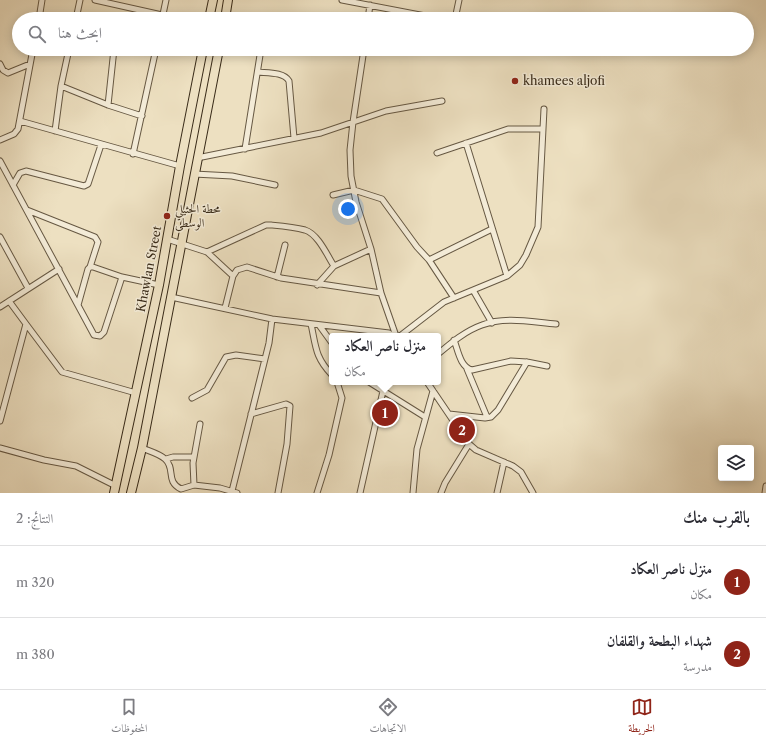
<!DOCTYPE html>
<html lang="ar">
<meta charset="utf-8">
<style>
body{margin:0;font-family:"Libre Caslon Text",Amiri,serif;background:#f7f7f7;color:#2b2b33;direction:rtl}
.controls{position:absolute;right:12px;bottom:12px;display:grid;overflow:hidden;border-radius:4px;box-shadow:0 2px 10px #0003}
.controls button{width:36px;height:36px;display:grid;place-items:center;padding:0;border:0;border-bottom:1px solid #e1e1e2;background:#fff;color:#2b2b33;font:20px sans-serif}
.you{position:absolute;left:348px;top:209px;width:14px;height:14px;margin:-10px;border:3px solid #fff;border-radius:50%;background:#1a73e8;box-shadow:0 0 0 6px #1a73e833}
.badge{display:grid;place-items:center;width:26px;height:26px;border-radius:50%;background:#8f2418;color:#fff;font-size:13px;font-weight:700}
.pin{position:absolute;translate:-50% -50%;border:2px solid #fff;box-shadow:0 1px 4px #0006}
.popup{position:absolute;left:329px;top:333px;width:112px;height:52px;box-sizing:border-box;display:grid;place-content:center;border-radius:4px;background:#fff;filter:drop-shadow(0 1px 3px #0005);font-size:13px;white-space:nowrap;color:#7c7c81}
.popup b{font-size:15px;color:#2b2b33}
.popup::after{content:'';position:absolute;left:50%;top:100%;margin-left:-8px;border:8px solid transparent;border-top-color:#fff}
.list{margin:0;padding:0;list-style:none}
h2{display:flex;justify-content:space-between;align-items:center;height:52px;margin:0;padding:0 16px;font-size:17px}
h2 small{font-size:13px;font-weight:400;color:#7c7c81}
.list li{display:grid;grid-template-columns:26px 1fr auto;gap:12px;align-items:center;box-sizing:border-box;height:72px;padding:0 16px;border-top:1px solid #e1e1e2}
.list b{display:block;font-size:15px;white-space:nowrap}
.list p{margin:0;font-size:13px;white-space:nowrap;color:#7c7c81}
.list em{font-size:13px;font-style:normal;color:#7c7c81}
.icon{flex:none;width:22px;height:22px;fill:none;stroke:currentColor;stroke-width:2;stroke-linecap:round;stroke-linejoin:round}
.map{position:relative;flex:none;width:766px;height:493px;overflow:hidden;direction:ltr}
.search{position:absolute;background:#fff;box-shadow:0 2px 10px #0003;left:12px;right:12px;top:12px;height:44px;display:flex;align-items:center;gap:10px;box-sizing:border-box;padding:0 14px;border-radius:22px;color:#7c7c81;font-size:15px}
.sheet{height:196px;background:#fff}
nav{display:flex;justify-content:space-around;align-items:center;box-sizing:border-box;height:56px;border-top:1px solid #e1e1e2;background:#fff;font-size:11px;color:#7c7c81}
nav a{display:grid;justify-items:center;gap:2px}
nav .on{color:#8f2418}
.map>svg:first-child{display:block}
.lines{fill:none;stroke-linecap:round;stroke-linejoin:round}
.street-casing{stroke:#665843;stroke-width:7}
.primary-casing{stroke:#392b19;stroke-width:10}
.street{stroke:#f3ebd7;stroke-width:5}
.primary{stroke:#ede0c1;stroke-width:8}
.poi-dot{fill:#8f2418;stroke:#f3ebd7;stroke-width:1.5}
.labels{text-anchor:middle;stroke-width:3;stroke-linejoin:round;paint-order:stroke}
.poi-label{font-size:12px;fill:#392b19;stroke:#f3ebd7;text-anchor:start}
.street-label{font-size:12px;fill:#392b19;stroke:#f3ebd7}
</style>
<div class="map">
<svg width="766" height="493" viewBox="0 0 766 493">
<rect width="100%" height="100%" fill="#ede0c1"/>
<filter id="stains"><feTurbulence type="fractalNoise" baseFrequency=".005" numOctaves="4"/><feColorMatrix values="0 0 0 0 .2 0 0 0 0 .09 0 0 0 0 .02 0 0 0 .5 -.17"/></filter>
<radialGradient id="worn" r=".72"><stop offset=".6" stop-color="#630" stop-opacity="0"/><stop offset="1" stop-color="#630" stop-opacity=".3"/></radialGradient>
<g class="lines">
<g class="street-casing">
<path id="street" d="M95 0 162 15
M342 0 441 19
M39 19 42 0
M76 19 80 0
M162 19 166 0
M368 19 370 5
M455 19 459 0
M364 49 353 122 350 150 351 176 356 202 371 249 381 293 396 336
M0 64 3 70 8 73 30 64
M258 72C268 73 284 72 289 81L294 138
M61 86 108 105 142 116
M108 105 114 49
M20 121 180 166
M55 131 61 86 69 49
M0 140 14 134 18 129 33 49
M466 143 507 276
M245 149 261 49
M437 153 508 129H543
M133 154 156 49
M197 158 321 133 386 111 442 101
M0 161 94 335 100 336 104 332 122 277
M194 174 232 176 275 185
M13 185 20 173 26 171 84 186 88 184 101 145
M333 195 354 190 382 199 417 247 429 260 454 298
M27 210 95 237 98 242 90 267 88 269 78 305
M0 237 28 288
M167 239 207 252 233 276
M207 252 266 225H271C282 226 294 227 305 230 318 234 327 255 334 266
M429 260 492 229
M90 267H93L122 277 159 285
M277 277 285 245
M317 285 334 266 371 249
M473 290 492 323
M171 297 272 319 389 333 393 336
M0 307 59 269
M225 308 233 276 237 270 247 267 281 278 381 293
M26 324 62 372 136 393
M311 324C316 347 315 357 332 375
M319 325 332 343
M400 336 444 302 507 276 520 265 526 255 538 227 544 109
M454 340C458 350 460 367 472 370L511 361 527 362 547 366
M438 354C451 343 465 331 482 325 505 316 532 322 556 324
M467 369 487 417
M369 382 425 417
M427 382 469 444 476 450 513 466 521 472 533 493
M192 398 207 390 226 357 236 355 265 359
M251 414 286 404 290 406 287 444 278 493
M449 414 485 418 491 417 498 410 527 362
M0 421 26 324 9 301
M0 448 44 460 76 466 116 486
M142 448C149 451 160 454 165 459 176 469 165 481 181 489L194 485 220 488 237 493
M166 459 173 457H194
M194 485 193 463 200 424
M232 491 269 343 272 319
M317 493 329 455 342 398 337 382
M360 493 383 391 386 382
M413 493 417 449 433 391
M441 493 445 483 469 444
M497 493 504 462
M765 493 766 486"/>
</g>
<g class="primary-casing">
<path id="primary" d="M209 19 213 0
M225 19 228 0
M114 493 159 285 180 166 203 49
M131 493 142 448 219 49"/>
</g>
<use href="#street" class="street"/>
<use href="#primary" class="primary"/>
</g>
<g class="poi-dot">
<circle cx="515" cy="81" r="4"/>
<circle cx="167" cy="216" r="4"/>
</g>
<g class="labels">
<g class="poi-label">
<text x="523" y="85">khamees aljofi</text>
<text x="175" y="213">محطة الحثيلي<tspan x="175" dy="14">الوسطى</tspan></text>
</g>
<g class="street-label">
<text transform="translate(149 269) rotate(-79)" y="4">Khawlan Street</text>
</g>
</g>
<rect width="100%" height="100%" filter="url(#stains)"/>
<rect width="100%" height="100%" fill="url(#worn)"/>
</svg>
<div class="controls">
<button><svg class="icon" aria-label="layers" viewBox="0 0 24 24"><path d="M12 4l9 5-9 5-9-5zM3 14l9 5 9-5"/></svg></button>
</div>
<div class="you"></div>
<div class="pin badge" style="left:385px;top:413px">1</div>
<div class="popup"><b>منزل ناصر العكاد</b>مكان</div>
<div class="pin badge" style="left:462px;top:430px">2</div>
<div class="search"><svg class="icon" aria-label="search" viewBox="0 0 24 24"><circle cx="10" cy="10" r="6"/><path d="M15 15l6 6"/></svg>ابحث هنا</div>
</div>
<section class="sheet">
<h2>بالقرب منك<small>النتائج: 2</small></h2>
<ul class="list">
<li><span class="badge">1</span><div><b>منزل ناصر العكاد</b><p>مكان</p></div><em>320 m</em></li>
<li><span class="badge">2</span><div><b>شهداء البطحة والقلفان</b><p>مدرسة</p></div><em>380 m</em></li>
</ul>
</section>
<nav>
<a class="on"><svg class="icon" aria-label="map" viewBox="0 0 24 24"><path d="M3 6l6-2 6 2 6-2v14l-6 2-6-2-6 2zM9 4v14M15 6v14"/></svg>الخريطة</a>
<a><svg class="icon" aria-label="directions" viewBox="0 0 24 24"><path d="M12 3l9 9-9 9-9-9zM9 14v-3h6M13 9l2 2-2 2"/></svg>الاتجاهات</a>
<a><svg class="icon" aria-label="saved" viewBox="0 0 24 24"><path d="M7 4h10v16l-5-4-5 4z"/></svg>المحفوظات</a>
</nav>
